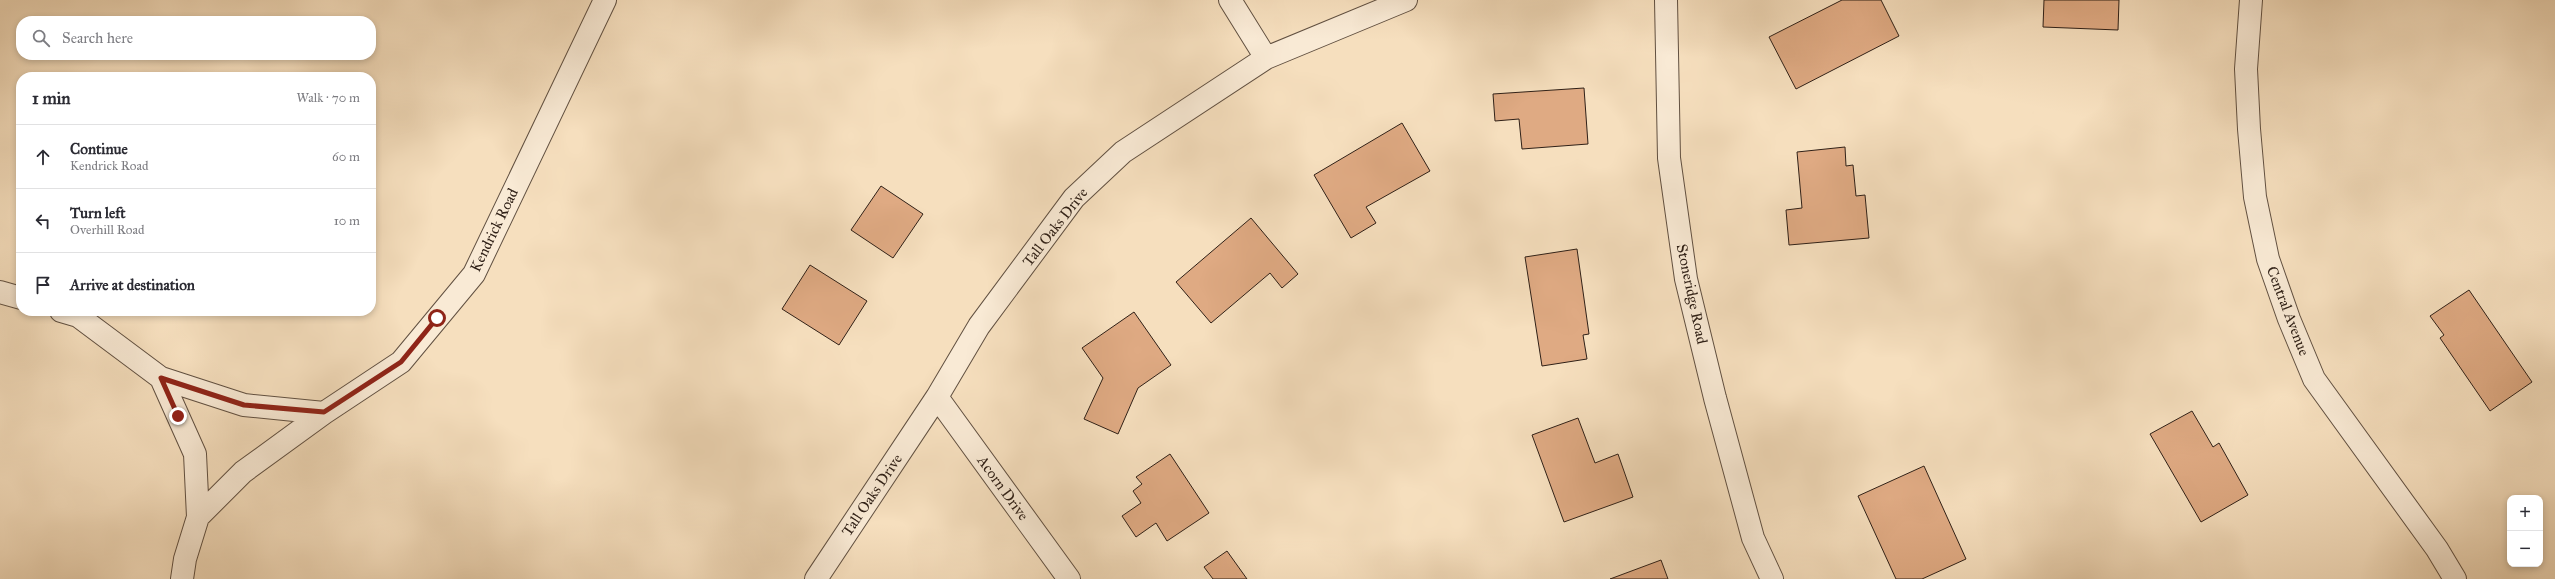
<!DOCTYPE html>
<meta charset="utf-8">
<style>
body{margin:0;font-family:"IM FELL Great Primer",serif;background:#f7f7f7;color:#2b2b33}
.controls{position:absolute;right:12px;bottom:12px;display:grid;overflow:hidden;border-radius:8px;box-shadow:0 2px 6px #0003}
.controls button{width:36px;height:36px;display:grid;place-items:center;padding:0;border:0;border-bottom:1px solid #e1e1e2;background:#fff;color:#2b2b33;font:20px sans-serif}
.stop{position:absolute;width:12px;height:12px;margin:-9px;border:3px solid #8f2418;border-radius:50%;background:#fff}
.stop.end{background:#8f2418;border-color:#fff;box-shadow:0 1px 4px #0008}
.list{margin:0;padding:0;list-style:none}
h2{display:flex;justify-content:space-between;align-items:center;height:52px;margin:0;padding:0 16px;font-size:17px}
h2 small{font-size:13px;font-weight:400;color:#7c7c81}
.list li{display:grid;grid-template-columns:26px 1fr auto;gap:12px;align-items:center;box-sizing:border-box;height:64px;padding:0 16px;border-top:1px solid #e1e1e2}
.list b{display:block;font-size:15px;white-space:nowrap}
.list p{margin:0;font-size:13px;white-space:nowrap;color:#7c7c81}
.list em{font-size:13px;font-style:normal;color:#7c7c81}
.icon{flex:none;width:22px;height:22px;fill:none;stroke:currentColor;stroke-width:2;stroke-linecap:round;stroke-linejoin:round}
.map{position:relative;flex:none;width:2555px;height:579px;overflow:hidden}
.search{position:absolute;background:#fff;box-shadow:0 2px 6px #0003;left:16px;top:16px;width:360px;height:44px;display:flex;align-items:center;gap:10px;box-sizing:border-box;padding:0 14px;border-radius:16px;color:#7c7c81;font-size:15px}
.panel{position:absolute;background:#fff;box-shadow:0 2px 6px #0003;left:16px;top:72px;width:360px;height:244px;border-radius:16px}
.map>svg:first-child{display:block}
.building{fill:#dfaa83;stroke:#2f2017}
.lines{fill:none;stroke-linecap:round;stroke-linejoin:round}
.street-casing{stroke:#615041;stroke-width:24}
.street{stroke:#f9ead5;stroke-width:22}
.route{stroke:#8f2418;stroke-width:5}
.labels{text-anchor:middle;stroke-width:3.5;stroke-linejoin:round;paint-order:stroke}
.street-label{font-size:15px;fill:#2f2017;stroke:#f9ead5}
</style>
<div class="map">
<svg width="2555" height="579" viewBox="0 0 2555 579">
<rect width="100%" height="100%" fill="#f6dfbe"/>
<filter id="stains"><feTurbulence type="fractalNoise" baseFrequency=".005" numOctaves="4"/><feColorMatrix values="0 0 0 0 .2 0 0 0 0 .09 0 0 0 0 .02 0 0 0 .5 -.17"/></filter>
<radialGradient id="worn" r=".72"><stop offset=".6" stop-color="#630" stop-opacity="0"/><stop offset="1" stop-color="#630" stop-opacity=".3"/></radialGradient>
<path class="building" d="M1842 0H1881L1899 36 1796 89 1769 37Z
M2044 0H2119L2118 30 2043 27Z
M1584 88 1588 144 1522 149 1519 119 1495 121 1493 94Z
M1402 123 1430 171 1366 207 1376 223 1351 238 1314 175Z
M1845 147 1846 166 1853 165 1856 196 1865 195 1869 238 1789 245 1786 210 1802 208 1797 152Z
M881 186 923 214 893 258 851 230Z
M1251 218 1298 274 1282 288 1270 273 1211 323 1176 282Z
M1577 249 1589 334 1583 335 1587 359 1542 366 1525 257Z
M810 265 867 301 839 345 782 309Z
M2469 290 2532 382 2490 411 2440 338 2444 335 2430 316Z
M1134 312 1171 365 1138 388 1118 434 1084 419 1103 378 1082 348Z
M2192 411 2213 447 2219 443 2248 495 2201 522 2150 434Z
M1578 418 1595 463 1618 454 1633 497 1564 522 1532 435Z
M1170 454 1209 513 1167 541 1156 523 1136 537 1122 516 1141 503 1133 491 1142 484 1136 477Z
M1924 466 1966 559 1922 579H1896L1858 496Z
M1227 551 1247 579H1213L1204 567Z
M1661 560 1668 579H1610Z"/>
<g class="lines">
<g class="street-casing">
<path id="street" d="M1230 0 1266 58
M1666 0 1669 158 1686 279 1715 398 1753 538 1772 579
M2251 0 2246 69 2249 129 2255 197 2268 259 2289 319 2314 379 2437 549 2455 579
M0 292 21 298
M61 311 78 316 161 378 195 454 198 517 185 559 182 579
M161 378 244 405 324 413
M937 397 1069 579
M198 517 243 472 324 413 401 362 474 274 605 0
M816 579 937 397 979 326 1074 198 1123 152 1266 58 1406 0"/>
</g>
<use href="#street" class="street"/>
</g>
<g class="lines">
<path class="route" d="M178 416 161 378 244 405 324 412 401 362 437 318"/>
</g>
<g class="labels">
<g class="street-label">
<text transform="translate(1055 227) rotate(-52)" y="5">Tall Oaks Drive</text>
<text transform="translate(494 230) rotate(-64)" y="5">Kendrick Road</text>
<text transform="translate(1692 294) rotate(78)" y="5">Stoneridge Road</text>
<text transform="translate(2288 311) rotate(69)" y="5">Central Avenue</text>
<text transform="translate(1003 488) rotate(54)" y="5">Acorn Drive</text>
<text transform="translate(872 495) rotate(-56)" y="5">Tall Oaks Drive</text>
</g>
</g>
<rect width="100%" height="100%" filter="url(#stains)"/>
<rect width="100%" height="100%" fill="url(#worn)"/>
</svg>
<div class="controls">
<button>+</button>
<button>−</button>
</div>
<div class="stop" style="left:437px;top:318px"></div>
<div class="stop end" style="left:178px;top:416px"></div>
<div class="search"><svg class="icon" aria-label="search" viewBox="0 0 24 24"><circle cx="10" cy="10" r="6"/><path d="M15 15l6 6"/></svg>Search here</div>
<section class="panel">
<h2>1 min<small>Walk · 70 m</small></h2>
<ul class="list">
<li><svg class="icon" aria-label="ahead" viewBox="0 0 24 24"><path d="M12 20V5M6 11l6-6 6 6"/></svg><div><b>Continue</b><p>Kendrick Road</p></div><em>60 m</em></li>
<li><svg class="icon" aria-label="left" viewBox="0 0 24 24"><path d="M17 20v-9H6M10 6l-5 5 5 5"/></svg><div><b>Turn left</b><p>Overhill Road</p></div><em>10 m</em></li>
<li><svg class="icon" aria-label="arrive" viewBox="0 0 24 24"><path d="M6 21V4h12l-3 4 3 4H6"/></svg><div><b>Arrive at destination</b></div></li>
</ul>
</section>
</div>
